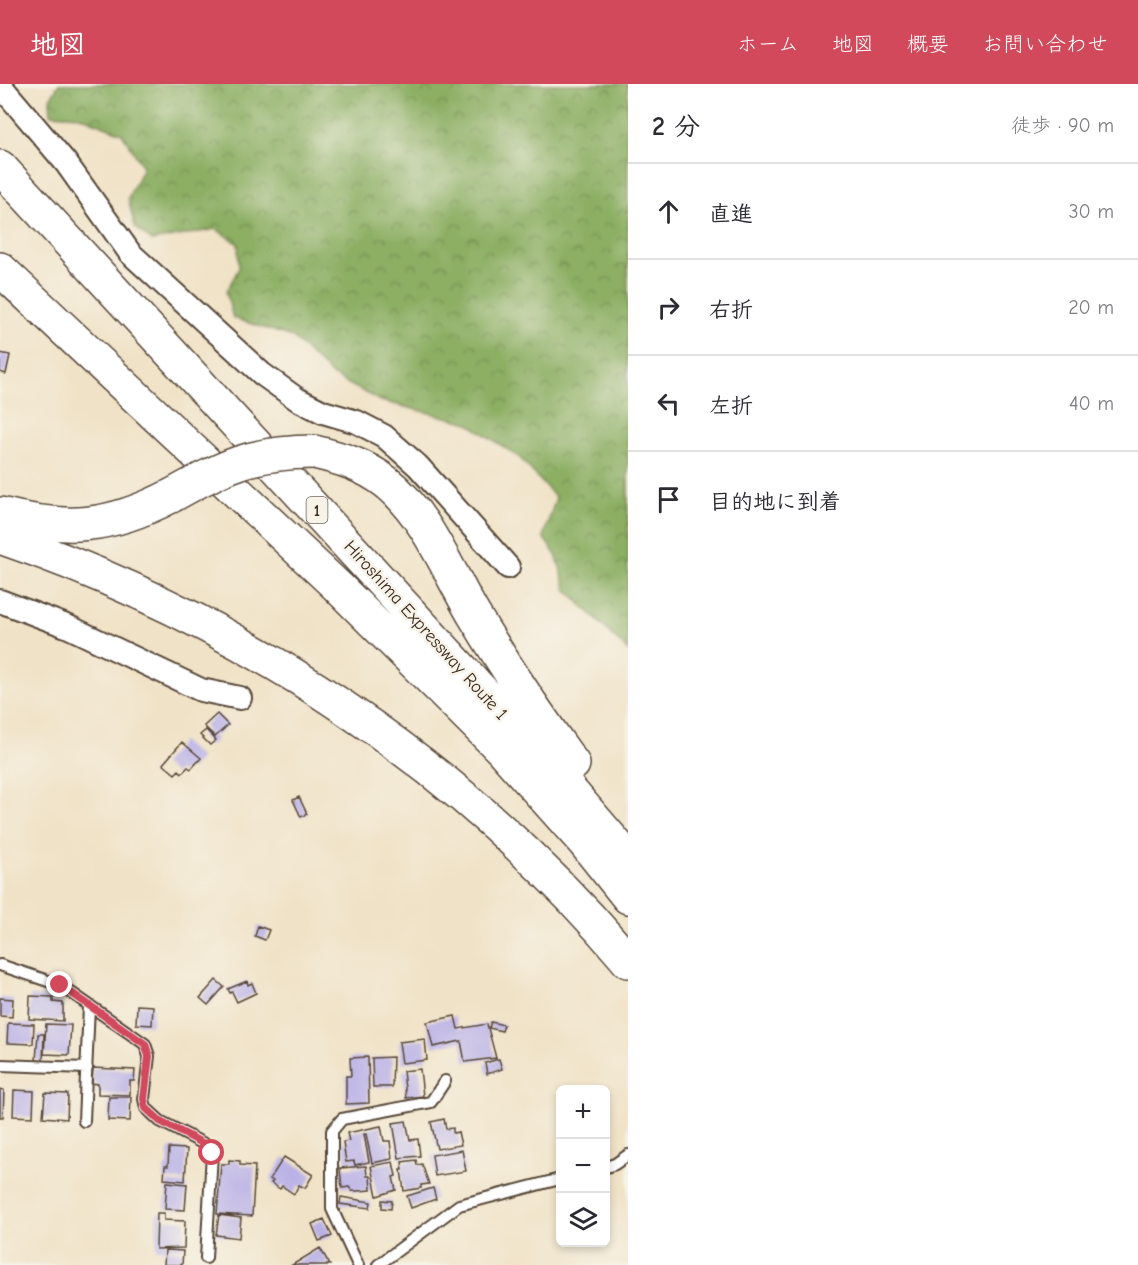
<!DOCTYPE html>
<html lang="ja">
<meta charset="utf-8">
<style>
body{margin:0;font-family:"Comic Neue","Klee One",sans-serif;background:#f7f7f7;color:#2b2b33}
.controls{position:absolute;right:18px;bottom:18px;display:grid;overflow:hidden;border-radius:9px;box-shadow:0 3px 9px #0003}
.controls button{width:54px;height:54px;display:grid;place-items:center;padding:0;border:0;border-bottom:2px solid #e1e1e2;background:#fff;color:#2b2b33;font:30px sans-serif}
.stop{position:absolute;width:18px;height:18px;margin:-14px;border:4px solid #d1495b;border-radius:50%;background:#fff}
.stop.end{background:#d1495b;border-color:#fff;box-shadow:0 2px 6px #0008}
.list{margin:0;padding:0;list-style:none}
h2{display:flex;justify-content:space-between;align-items:center;height:78px;margin:0;padding:0 24px;font-size:26px}
h2 small{font-size:20px;font-weight:400;color:#7c7c81}
.list li{display:grid;grid-template-columns:39px 1fr auto;gap:18px;align-items:center;box-sizing:border-box;height:96px;padding:0 24px;border-top:2px solid #e1e1e2}
.list b{display:block;font-size:22px;white-space:nowrap}
.list em{font-size:20px;font-style:normal;color:#7c7c81}
.icon{flex:none;width:33px;height:33px;fill:none;stroke:currentColor;stroke-width:2;stroke-linecap:round;stroke-linejoin:round}
.map{position:relative;flex:none;width:628px;height:1181px;overflow:hidden}
header{display:flex;align-items:center;gap:36px;box-sizing:border-box;height:84px;padding:0 30px;background:#d1495b;color:#fff}
header strong{font-size:28px}
nav{display:flex;gap:33px;margin-inline-start:auto;font-size:21px}
main{display:flex}
aside{flex:1;background:#fff}
.map>svg:first-child{display:block}
.forest{fill:url(#forest-crowns);stroke:#646c40;stroke-width:1.5}
.building{fill:#b9b1e6}
.lines{fill:none;stroke-linecap:round;stroke-linejoin:round}
.service-casing{stroke:#564637;stroke-width:14}
.minor-casing{stroke:#564637;stroke-width:26}
.motorway-casing{stroke:#564637;stroke-width:36}
.service{stroke:#fff;stroke-width:10}
.minor{stroke:#fff;stroke-width:22}
.motorway{stroke:#fff;stroke-width:33}
.motorway-bridge-casing{stroke:#564637;stroke-width:36;stroke-linecap:butt}
.motorway-bridge{stroke:#fff;stroke-width:33}
.route{stroke:#d1495b;stroke-width:8}
.labels{text-anchor:middle;stroke-width:5;stroke-linejoin:round;paint-order:stroke}
.shield{fill:#f7f3e8;stroke:#73665b;stroke-width:1.5}
.shield-label{font-size:16px;font-weight:bold;fill:#3b2a1e}
.street-label{font-size:18px;fill:#3b2a1e;stroke:#f7f3e8}
</style>
<header>
<strong>地図</strong>
<nav><a>ホーム</a><a>地図</a><a>概要</a><a>お問い合わせ</a></nav>
</header>
<main>
<div class="map">
<svg width="628" height="1181" viewBox="0 0 628 1181">
<defs>
<pattern id="forest-crowns" width="20" height="18" patternUnits="userSpaceOnUse" patternTransform="scale(1.5)"><rect width="20" height="18" fill="#8caf63"/><path d="M2 6a3 3 0 1 1 6 0M12 15a3 3 0 1 1 6 0" fill="none" stroke="#748f51"/></pattern>
</defs>
<rect width="100%" height="100%" fill="#f7f3e8"/>
<filter id="ink" filterUnits="userSpaceOnUse"><feTurbulence type="fractalNoise" baseFrequency=".0167" numOctaves="2"/><feDisplacementMap in="SourceGraphic" scale="12" xChannelSelector="R" yChannelSelector="G"/><feConvolveMatrix kernelMatrix="1 2 1 2 8 2 1 2 1" color-interpolation-filters="sRGB"/></filter>
<filter id="wash" filterUnits="userSpaceOnUse"><feTurbulence type="fractalNoise" baseFrequency=".008" numOctaves="4" result="noise"/><feDisplacementMap in="SourceGraphic" scale="24" xChannelSelector="R" yChannelSelector="G"/><feGaussianBlur stdDeviation="1.35" result="paint"/><feColorMatrix in="noise" values="0 0 0 0 0 0 0 0 0 0 0 0 0 0 0 0 0 1.4 0 .05"/><feComposite in="paint" operator="in"/></filter>
<g filter="url(#wash)">
<rect width="100%" height="100%" fill="#f0e2c6"/>
<path class="forest" d="M59 0H628V567L567 506 556 471 543 453 556 414 520 374 466 338 381 317 333 292 292 253 233 234 226 208 239 184 238 160 216 145 152 157 135 143 128 114 143 83 122 49 80 32 51 30 50 15Z"/>
<g id="blocks">
<path class="building" d="M0 269 10 271 6 290 0 288Z
M217 630 228 641 215 653 204 642Z
M206 646 216 656 210 661 200 651Z
M182 658 201 674 191 685 188 683 182 689 179 686 175 690 163 680Z
M299 713 307 730 301 733 293 716Z
M258 842 269 846 265 856 255 852Z
M216 896 224 903 208 921 200 914Z
M247 897 248 901 252 899 256 909 237 918 232 908 230 909 228 905Z
M30 912 53 913V918L63 919V937L29 935Z
M0 914 13 915 12 933 0 932Z
M137 921 153 922 152 941 136 940Z
M455 932 458 945 487 940 496 974 465 978 461 957 433 963 427 938Z
M491 938 504 941 502 947 489 944Z
M8 939 34 940 33 960 7 959Z
M46 940 71 941 69 971 44 970Z
M38 950H44L43 977 36 976Z
M425 955 427 976 402 979 399 958Z
M368 973 369 1019 346 1020V992H351L350 974Z
M393 973 392 1003H373L372 974Z
M499 975 502 985 487 990 485 979Z
M93 984 135 986 134 997H130V1011L98 1010V1000L92 999Z
M420 985 423 1012 406 1014 403 987Z
M0 1005 4 1006 3 1033H0Z
M14 1006 34 1007 33 1033 13 1032Z
M45 1009 68 1010 67 1035 43 1033Z
M109 1013H131L130 1037 108 1036Z
M444 1035 446 1045 453 1044V1049L458 1048 461 1061 437 1065 431 1038Z
M406 1037 410 1056 418 1055 420 1072 399 1074 393 1039Z
M381 1042 384 1057H390L392 1075 372 1079 366 1050H364L369 1078 355 1081 354 1077 346 1078 343 1058 349 1057 347 1049Z
M169 1064 187 1065 185 1097 164 1095 165 1082H168Z
M462 1066 466 1087 435 1092 432 1071Z
M284 1073 313 1091 305 1104 299 1101 294 1110 282 1102 280 1105 271 1099 273 1097 270 1095Z
M229 1076 240 1077V1081L255 1082 252 1132 217 1130 221 1080H229Z
M416 1076 417 1081 422 1080 429 1100 421 1101V1104L404 1107 401 1086H403L402 1078Z
M393 1078 396 1092 393 1093 396 1106 377 1112 371 1082Z
M366 1082 367 1092H370L371 1106 358 1107H352L349 1103 342 1104 340 1084Z
M167 1098 187 1100 185 1126 165 1125Z
M433 1104 436 1115 411 1124 407 1112Z
M341 1113 371 1118 370 1124 340 1120Z
M382 1116 392 1117 391 1125 382 1124Z
M157 1129H164V1136L185 1137 184 1164 156 1165Z
M219 1131 241 1134 239 1154 216 1151Z
M324 1135 332 1152 319 1157 312 1140Z
M320 1164 330 1181H292Z
M165 1166 183 1167 182 1181H164Z"/>
</g>
</g>
<g filter="url(#ink)">
<use href="#blocks" fill-opacity="0" stroke="#564637" stroke-width="1.5"/>
<g class="lines">
<g class="service-casing">
<path id="service" d="M0 881 60 901 145 960 149 972 144 1015 146 1024 160 1037 208 1062 212 1069 206 1174
M0 981 87 984
M84 1037 89 922
M606 1083 615 1080 628 1071
M358 1181 332 1125V1047L342 1035 431 1018 445 997
M378 1181 459 1121 560 1095"/>
</g>
<g class="minor-casing">
<path id="minor" d="M0 1 66 79 130 169 262 290 297 315 323 328 357 338 384 352 418 382 508 483
M0 517 69 543 201 606 240 614"/>
</g>
<g class="motorway-casing">
<path id="motorway" d="M0 83 518 646 628 774
M0 185 337 502 501 665 584 758 628 813
M314 368C340 374 364 381 386 398 425 428 449 489 474 531 505 582 538 632 573 680
M0 430C67 447 109 444 171 412
M0 453C242 536 463 681 628 877"/>
</g>
<use href="#service" class="service"/>
<use href="#minor" class="minor"/>
<use href="#motorway" class="motorway"/>
<g class="motorway-bridge-casing">
<path id="motorway-bridge" d="M171 412C225 382 251 368 314 368"/>
</g>
<use href="#motorway-bridge" class="motorway-bridge"/>
</g>
</g>
<g class="lines" filter="url(#ink)">
<path class="route" d="M60 901 145 960 149 972 144 1015 146 1024 160 1037 208 1062 212 1069"/>
</g>
<g class="labels">
<rect class="shield" x="306.5" y="413" width="21" height="26" rx="4.5"/>
<g class="shield-label">
<text x="317" y="432">1</text>
</g>
<g class="street-label">
<text transform="translate(426 546) rotate(48)" y="6">Hiroshima Expressway Route 1</text>
</g>
</g>
</svg>
<div class="controls">
<button>+</button>
<button>−</button>
<button><svg class="icon" aria-label="layers" viewBox="0 0 24 24"><path d="M12 4l9 5-9 5-9-5zM3 14l9 5 9-5"/></svg></button>
</div>
<div class="stop" style="left:212px;top:1069px"></div>
<div class="stop end" style="left:60px;top:901px"></div>
</div>
<aside>
<h2>2 分<small>徒歩 · 90 m</small></h2>
<ul class="list">
<li><svg class="icon" aria-label="ahead" viewBox="0 0 24 24"><path d="M12 20V5M6 11l6-6 6 6"/></svg><div><b>直進</b></div><em>30 m</em></li>
<li><svg class="icon" aria-label="right" viewBox="0 0 24 24"><path d="M7 20v-9h11M14 6l5 5-5 5"/></svg><div><b>右折</b></div><em>20 m</em></li>
<li><svg class="icon" aria-label="left" viewBox="0 0 24 24"><path d="M17 20v-9H6M10 6l-5 5 5 5"/></svg><div><b>左折</b></div><em>40 m</em></li>
<li><svg class="icon" aria-label="arrive" viewBox="0 0 24 24"><path d="M6 21V4h12l-3 4 3 4H6"/></svg><div><b>目的地に到着</b></div></li>
</ul>
</aside>
</main>
